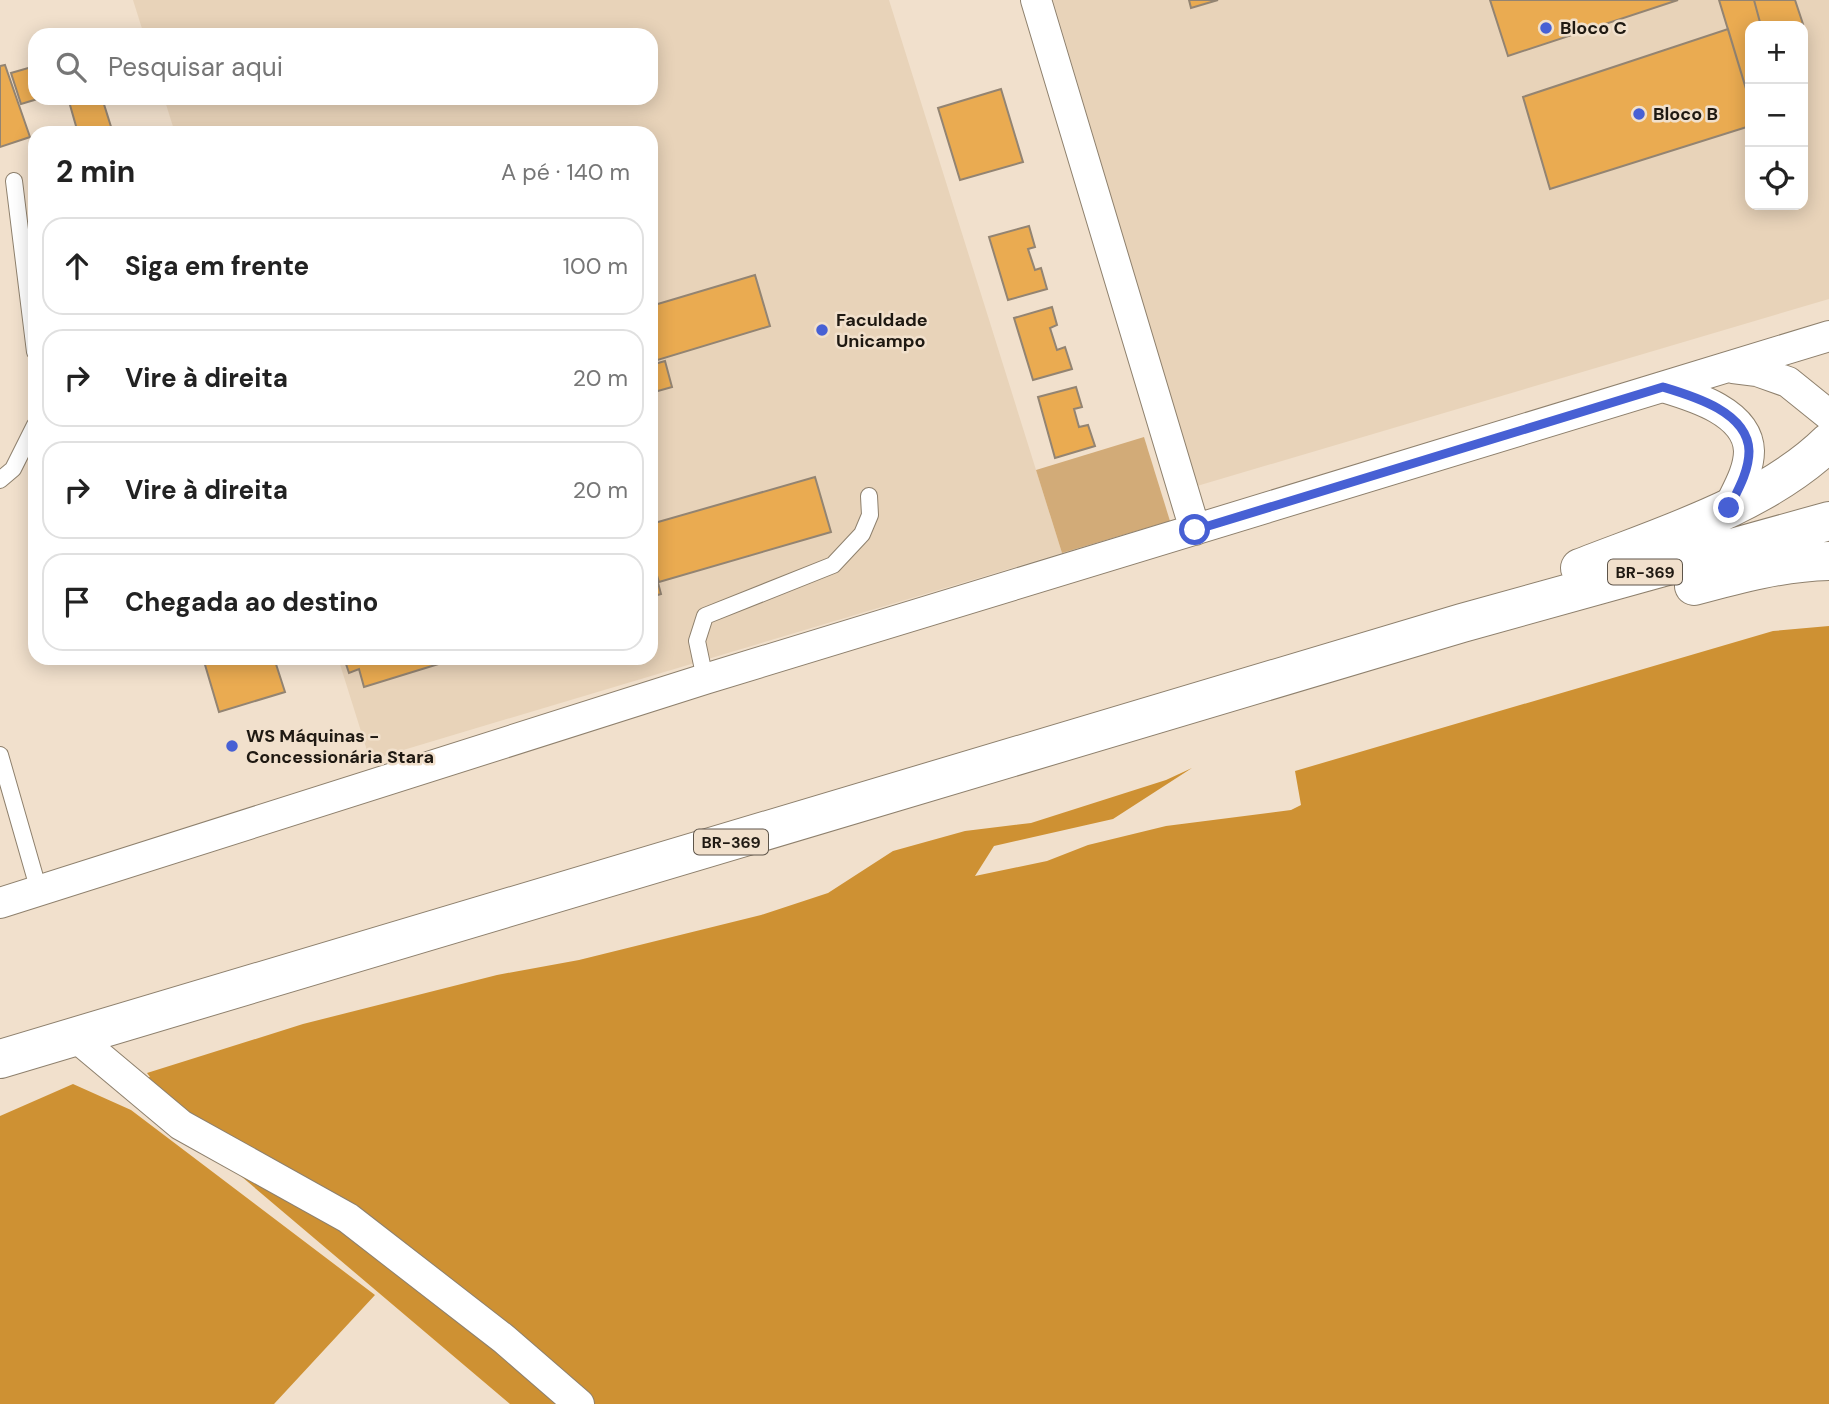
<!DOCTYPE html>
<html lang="pt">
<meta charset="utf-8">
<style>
body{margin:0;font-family:"DM Sans",sans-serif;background:#f2f2f2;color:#222}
.controls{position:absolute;right:21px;top:21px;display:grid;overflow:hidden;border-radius:14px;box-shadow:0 4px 18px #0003}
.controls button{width:63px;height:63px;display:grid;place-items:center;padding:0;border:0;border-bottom:2px solid #e0e0e0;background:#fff;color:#222;font:35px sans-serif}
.stop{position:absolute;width:21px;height:21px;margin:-16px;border:5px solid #4760d4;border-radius:50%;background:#fff}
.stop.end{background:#4760d4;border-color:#fff;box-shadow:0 2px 7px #0008}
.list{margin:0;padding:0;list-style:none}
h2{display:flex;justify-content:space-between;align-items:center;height:91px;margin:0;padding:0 28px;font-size:30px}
h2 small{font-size:23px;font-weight:400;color:#767676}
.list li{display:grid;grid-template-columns:46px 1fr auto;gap:21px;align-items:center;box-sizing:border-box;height:98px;margin:0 14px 14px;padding:0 14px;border:2px solid #e0e0e0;border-radius:21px}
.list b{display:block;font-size:26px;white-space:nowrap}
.list em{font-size:23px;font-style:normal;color:#767676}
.icon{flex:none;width:38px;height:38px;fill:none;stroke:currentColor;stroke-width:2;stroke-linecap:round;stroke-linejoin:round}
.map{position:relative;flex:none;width:1829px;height:1404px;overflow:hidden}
.search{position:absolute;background:#fff;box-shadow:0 4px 18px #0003;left:28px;top:28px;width:630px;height:77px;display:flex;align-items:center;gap:18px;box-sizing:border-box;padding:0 24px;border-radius:21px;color:#767676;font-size:26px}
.panel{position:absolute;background:#fff;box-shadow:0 4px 18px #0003;left:28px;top:126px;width:630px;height:539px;border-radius:21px}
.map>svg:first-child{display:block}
.built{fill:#e8d3b9;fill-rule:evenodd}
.green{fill:#d2ab78}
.forest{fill:#ce9133}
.building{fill:#eaab51;stroke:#938472;stroke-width:2}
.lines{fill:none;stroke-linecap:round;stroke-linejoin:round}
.lane-casing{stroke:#8e806d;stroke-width:18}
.street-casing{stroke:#8e806d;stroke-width:32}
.highway-casing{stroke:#8e806d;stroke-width:40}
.lane{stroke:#fff;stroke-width:16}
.street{stroke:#fff;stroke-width:30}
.highway{stroke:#fff;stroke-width:38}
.route{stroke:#4760d4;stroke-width:9}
.poi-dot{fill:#4760d4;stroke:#f1e0cc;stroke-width:2.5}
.labels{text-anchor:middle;stroke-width:5;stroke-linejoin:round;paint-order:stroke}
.shield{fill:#f1e0cc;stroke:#5e554a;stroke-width:2}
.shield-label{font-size:16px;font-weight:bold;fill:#1f1912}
.poi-label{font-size:18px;font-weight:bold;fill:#1f1912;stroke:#f1e0cc;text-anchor:start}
</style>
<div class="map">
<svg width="1829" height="1404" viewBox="0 0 1829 1404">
<rect width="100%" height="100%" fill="#f1e0cc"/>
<path class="built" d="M133 0H889L1062 553 370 760 338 658H651V133H175L164 98H651V35H144Z
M1053 0H1829V299L1197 486ZM1750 26H1803V205H1750Z"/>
<path class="green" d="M1144 437 1170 521 1062 553 1036 470Z"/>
<path class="forest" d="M1829 626V1404H510L131 1083 150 1077 147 1073 303 1024 497 975 579 960 761 915 828 893 893 851 965 831 1031 823 1166 780 1192 768 1113 819 994 846 975 876 1047 861 1088 845 1166 826 1291 810 1301 805 1295 771 1773 631Z
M73 1084 131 1110 375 1295 274 1404H0V1116Z"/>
<path class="building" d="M1189 0H1218L1191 8Z
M1490 0H1678L1508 56Z
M1719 0H1754L1761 26H1750V102Z
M1754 0H1795L1803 24 1796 26H1761Z
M1728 29 1750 102V126L1550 189 1523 97Z
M5 65 30 137 0 147V66Z
M35 66V98H41L21 104 11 73Z
M1001 89 1023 162 960 180 938 108Z
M68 98H102L113 133H78Z
M1029 226 1035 247 1028 249 1035 270 1041 268 1047 289 1008 300 989 237Z
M755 275 770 326 651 362V306Z
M1052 307 1057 325 1050 328 1057 350 1065 347 1072 369 1033 380 1014 318Z
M665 361 672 387 651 393V365Z
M1076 387 1082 407 1074 409 1079 427 1088 425 1095 446 1055 458 1038 397Z
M815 477 831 532 659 582 651 556V524Z
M651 556 661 594 651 597Z
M203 658H274L285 692 219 712Z
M344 658H458L364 687 359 669 349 673Z"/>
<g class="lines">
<g class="lane-casing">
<path id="lane" d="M14 181 35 352
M0 480 13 469 35 425
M705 679 697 641 705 616 833 565 862 534 870 515 869 496
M0 755 39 891"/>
</g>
<g class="street-casing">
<path id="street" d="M1036 0 1195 530
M1733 368 1757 371 1788 382 1829 415
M1663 387C1693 396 1748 412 1749 451 1749 471 1737 490 1729 507
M0 903 705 679 1829 336
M76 1037 181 1125 348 1218 504 1339 579 1404"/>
</g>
<g class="highway-casing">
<path id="highway" d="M1580 568C1662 536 1766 504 1829 442
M1694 586C1738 574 1783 562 1829 561
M0 1059 1462 623 1829 521"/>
</g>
<use href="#lane" class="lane"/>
<use href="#street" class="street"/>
<use href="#highway" class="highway"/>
</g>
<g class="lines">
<path class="route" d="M1195 530 1663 387C1693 396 1748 412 1749 451 1749 471 1738 490 1729 508"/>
</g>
<g class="poi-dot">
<circle cx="1546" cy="28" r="7"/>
<circle cx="1639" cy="114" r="7"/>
<circle cx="822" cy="330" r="7"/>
<circle cx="232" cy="746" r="7"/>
</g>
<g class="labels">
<g class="shield">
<rect x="1608" y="559.5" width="74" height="25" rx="5"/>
<rect x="694" y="829.5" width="74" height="25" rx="5"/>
</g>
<g class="shield-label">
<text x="1645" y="578">BR-369</text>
<text x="731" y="848">BR-369</text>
</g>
<g class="poi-label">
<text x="1560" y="34">Bloco C</text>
<text x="1653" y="120">Bloco B</text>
<text x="836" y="326">Faculdade<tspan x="836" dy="21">Unicampo</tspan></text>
<text x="246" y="742">WS Máquinas -<tspan x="246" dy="21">Concessionária Stara</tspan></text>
</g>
</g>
</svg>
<div class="controls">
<button>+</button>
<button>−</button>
<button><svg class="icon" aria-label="locate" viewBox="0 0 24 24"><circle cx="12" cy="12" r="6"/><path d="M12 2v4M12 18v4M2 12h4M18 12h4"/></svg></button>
</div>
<div class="stop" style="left:1195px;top:530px"></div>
<div class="stop end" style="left:1729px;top:508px"></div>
<div class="search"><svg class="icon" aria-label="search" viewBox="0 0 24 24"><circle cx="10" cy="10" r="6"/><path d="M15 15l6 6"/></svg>Pesquisar aqui</div>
<section class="panel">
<h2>2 min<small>A pé · 140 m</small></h2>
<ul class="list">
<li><svg class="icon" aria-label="ahead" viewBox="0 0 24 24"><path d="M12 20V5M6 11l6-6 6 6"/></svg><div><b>Siga em frente</b></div><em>100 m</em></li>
<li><svg class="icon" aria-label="right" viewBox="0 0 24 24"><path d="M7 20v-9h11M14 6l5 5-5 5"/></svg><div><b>Vire à direita</b></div><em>20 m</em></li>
<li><svg class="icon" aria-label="right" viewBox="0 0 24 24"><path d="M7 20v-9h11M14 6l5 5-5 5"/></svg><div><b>Vire à direita</b></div><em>20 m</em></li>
<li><svg class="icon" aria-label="arrive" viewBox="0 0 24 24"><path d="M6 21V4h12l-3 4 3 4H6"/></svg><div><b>Chegada ao destino</b></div></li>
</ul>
</section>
</div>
